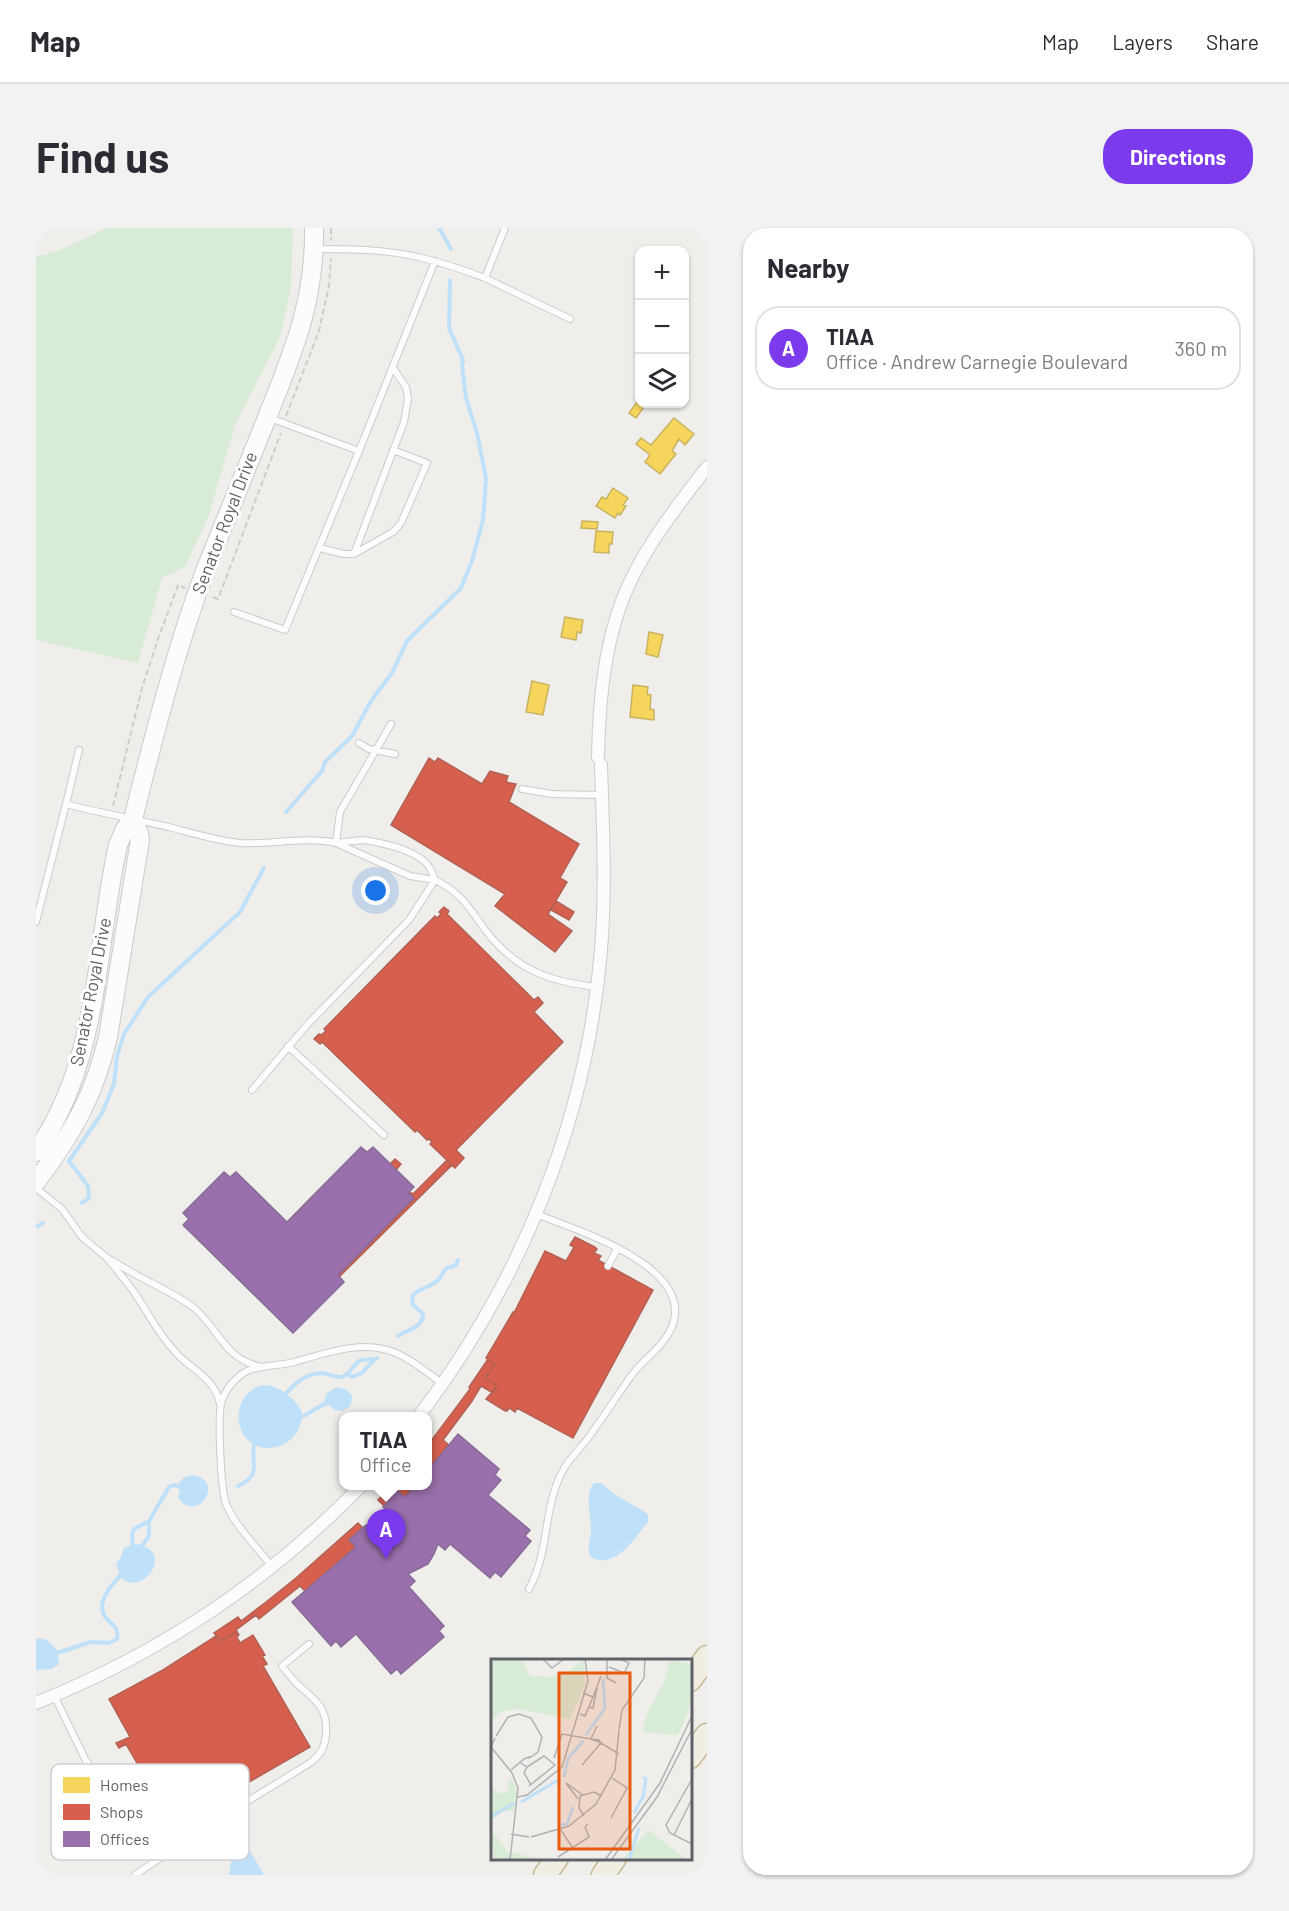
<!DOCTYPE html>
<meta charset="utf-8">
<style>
body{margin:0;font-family:Barlow,sans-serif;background:#f2f2f3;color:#2b2b33}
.controls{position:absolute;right:18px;top:18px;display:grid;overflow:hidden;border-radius:12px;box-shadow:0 2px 4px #0004}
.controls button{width:54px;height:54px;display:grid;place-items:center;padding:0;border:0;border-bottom:2px solid #e1e1e2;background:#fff;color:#2b2b33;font:30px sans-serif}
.you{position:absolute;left:340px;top:663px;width:21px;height:21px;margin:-15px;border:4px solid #fff;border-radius:50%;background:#1a73e8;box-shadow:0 0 0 9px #1a73e833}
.badge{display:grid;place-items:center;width:39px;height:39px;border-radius:50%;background:#7c3aed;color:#fff;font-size:20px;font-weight:700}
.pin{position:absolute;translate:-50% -50px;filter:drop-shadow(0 2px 3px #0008)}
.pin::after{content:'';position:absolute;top:32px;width:21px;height:18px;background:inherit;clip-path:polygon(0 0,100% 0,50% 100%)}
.popup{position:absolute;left:303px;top:1184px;width:93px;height:78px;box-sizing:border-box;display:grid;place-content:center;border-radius:12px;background:#fff;filter:drop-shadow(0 2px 4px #0005);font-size:20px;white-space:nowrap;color:#7c7c81}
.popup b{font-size:22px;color:#2b2b33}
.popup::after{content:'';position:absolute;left:50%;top:100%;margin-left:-12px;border:12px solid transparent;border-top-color:#fff}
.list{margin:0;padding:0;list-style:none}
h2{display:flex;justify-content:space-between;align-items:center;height:78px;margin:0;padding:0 24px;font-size:26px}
h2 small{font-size:20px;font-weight:400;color:#7c7c81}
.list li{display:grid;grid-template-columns:39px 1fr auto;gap:18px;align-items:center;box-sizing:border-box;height:84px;margin:0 12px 12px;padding:0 12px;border:2px solid #e1e1e2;border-radius:24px}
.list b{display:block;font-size:22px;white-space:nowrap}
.list p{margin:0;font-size:20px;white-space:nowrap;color:#7c7c81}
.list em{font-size:20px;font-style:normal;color:#7c7c81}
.icon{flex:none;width:33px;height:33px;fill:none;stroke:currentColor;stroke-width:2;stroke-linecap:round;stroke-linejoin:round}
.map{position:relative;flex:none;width:671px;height:1647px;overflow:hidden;border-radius:24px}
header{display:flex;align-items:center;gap:36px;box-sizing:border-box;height:84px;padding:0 30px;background:#fff;border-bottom:2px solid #e1e1e2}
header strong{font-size:28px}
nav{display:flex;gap:33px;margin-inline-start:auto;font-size:21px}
.intro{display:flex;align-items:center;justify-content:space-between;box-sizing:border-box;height:144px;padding:0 36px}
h1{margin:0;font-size:42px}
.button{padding:15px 27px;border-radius:24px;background:#7c3aed;color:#fff;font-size:21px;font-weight:700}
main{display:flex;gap:36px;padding:0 36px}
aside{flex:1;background:#fff;border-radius:24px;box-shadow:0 2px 4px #0004}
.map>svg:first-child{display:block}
.green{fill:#d8ebd6}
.water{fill:#bfe0f9}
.homes{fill:#f6d55c;stroke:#c9b360;stroke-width:1.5}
.shops{fill:#d6604d;stroke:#b26155;stroke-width:1.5}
.offices{fill:#9970ab;stroke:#886c97;stroke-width:1.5}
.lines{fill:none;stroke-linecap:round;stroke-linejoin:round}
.stream{stroke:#bfe0f9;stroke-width:4}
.lane-casing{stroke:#cbcccc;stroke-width:8}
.street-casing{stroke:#cbcccc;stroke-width:14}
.secondary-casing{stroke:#cacacb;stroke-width:20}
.highway-casing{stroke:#c8b996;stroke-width:25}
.path{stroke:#cacfcc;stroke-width:2;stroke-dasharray:6 3;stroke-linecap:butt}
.lane{stroke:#fdfcfc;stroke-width:6}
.street{stroke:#fdfcfc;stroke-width:12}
.secondary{stroke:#fdfcfc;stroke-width:18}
.highway{stroke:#f0ede3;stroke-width:22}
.labels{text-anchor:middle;stroke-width:6;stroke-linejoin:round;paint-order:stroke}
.street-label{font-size:18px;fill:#5f6368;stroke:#fff}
.inset-river{fill:none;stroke:#bfe0f9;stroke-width:3}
.inset-road{fill:none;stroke:#b1b2b2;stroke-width:1.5}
.view{fill:#e8590c;fill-opacity:0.15;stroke:#e8590c;stroke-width:3}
.inset-edge{fill:none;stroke:#5f6368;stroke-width:3}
.key{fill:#fff;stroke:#cfd0d2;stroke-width:1.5}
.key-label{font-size:16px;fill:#5f6368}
</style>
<header>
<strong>Map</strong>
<nav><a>Map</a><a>Layers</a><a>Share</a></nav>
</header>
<div class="intro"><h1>Find us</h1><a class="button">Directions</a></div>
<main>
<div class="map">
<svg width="671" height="1647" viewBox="0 0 671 1647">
<rect width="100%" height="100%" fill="#efeeea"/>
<path class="green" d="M71 0H257L255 60 244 109 199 197 172 290 149 339 126 350 102 435 0 412V29L22 23Z"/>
<path class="water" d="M227 1157C240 1156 259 1170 265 1182 267 1188 265 1195 263 1200 259 1209 252 1215 243 1218 199 1232 187 1167 227 1157Z
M301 1159 310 1161 316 1168 315 1177 307 1183 299 1182 288 1173 291 1165Z
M157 1247C191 1253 160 1298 142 1269L144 1263 141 1259 147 1250Z
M558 1255H565L578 1266 609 1284 612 1287V1294C599 1309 585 1335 562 1332 560 1331 556 1330 554 1328 550 1321 556 1307 555 1300 555 1286 548 1267 558 1255Z
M99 1316C149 1324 91 1385 80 1336L85 1329 88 1320Z
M3 1410 11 1412 22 1423 23 1436 16 1441 0 1442V1411Z
M203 1619H210L213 1621 228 1647H193L196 1627Z"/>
<path class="homes" d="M601 174 608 179 600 190 593 185Z
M638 190 658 206 649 217 643 211 636 223 640 226 624 246 609 234 614 227 600 216 605 210 615 217Z
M577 260 592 270 587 277 590 278 584 287 582 285 579 290 560 278 566 269 570 271Z
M546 293 562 294 561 301 545 300Z
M560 303 577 304 576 316H573V325L558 324Z
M529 389 547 392 545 405 541 404 540 412 525 409Z
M613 404 627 407 622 429 610 426Z
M496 453 513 457 507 487 490 484Z
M597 457 612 459 611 466 615 467 614 481 618 482V492L594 489Z"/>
<path class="shops" d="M393 530 399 534 402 530 446 556 454 543 472 548 470 554 480 556 473 574 543 616 524 650 531 654 512 686 536 703 519 724 459 678 469 666 355 597Z
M520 673 538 684 533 692 515 682Z
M408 679 413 683 411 686 489 763 498 772 502 769 507 775 498 784 527 814 420 922 428 930 419 940 394 916 396 914 393 911 391 912 381 902 379 904 286 814 284 816 278 811 283 806 285 807 290 803 288 801 392 695 399 688 401 690 405 686 403 684Z
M359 931 365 936 360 942 354 936Z
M411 932 416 937 303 1049 302 1047 378 970 372 965 374 964 377 966Z
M539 1009 559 1019 561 1021 558 1025 565 1028 562 1032 617 1062 537 1210 481 1180 479 1184 473 1180 471 1183 470 1181 469 1183 450 1171 461 1158 449 1150 459 1136 450 1130 477 1084 478 1085 509 1023 530 1033 538 1019 534 1017Z
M452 1131 459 1136 449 1150 461 1158 457 1165 445 1158 436 1173 407 1212 413 1217 392 1242V1217L434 1161 433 1159Z
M355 1258H379L369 1269 361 1263 348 1278 342 1272Z
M322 1295 327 1300 313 1312 320 1319 269 1363 264 1358 223 1391 220 1387 200 1402 203 1407 201 1409 199 1405 184 1413 178 1405 202 1389 205 1393 230 1374 260 1350Z
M199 1405 204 1415 217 1407 229 1427 226 1428 231 1436 227 1438 274 1519 147 1592 142 1585 133 1590 90 1516 83 1520 80 1515 94 1509 73 1471 127 1442 180 1408 184 1413Z"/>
<path class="offices" d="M325 919 331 924 337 919 378 959 372 965 378 970 302 1047 308 1054 257 1105 147 997 153 991 147 985 188 944 194 949 200 944 251 994Z
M422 1206 463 1241 459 1247 465 1252 452 1267 494 1302 489 1308 495 1313 465 1349 459 1344 454 1350 414 1316 409 1322 402 1316 398 1326 392 1336 372 1346 379 1353 373 1359 408 1398 403 1403 408 1409 365 1446 361 1441 355 1446 320 1406 305 1419 300 1413 295 1418 256 1374 320 1319 313 1312 330 1297 336 1304 343 1293 353 1285 347 1279 361 1263 369 1269 379 1258H392V1242Z"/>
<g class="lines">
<path class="stream" d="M403 0 415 21
M250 584 286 543 289 534 316 508 335 473 356 445 371 413 425 360 436 333 447 292 450 251 441 205 430 170 426 137 427 132 413 100 414 52
M46 975 53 970 52 958 33 933 66 885 78 856 81 828 88 806 112 769 204 684 228 640
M0 999 7 995
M362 1108C371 1102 388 1099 387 1086L376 1076 377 1067C384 1060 395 1059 402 1052 411 1042 404 1042 420 1037L422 1032
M311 1146 316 1149 326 1145 338 1132
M247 1169C257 1157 269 1145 287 1145 293 1146 299 1150 305 1149 314 1147 316 1138 323 1133 329 1130 335 1133 341 1130
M262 1190C272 1188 280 1178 292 1175
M202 1258C229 1246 212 1233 219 1213
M105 1319 113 1308V1293
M97 1320 96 1307 98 1301 113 1293 133 1259 138 1257 145 1259
M18 1426 55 1414 73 1415 81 1411C84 1398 73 1396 68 1387 60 1372 79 1353 88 1344"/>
<g class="lane-casing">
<path id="lane" d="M469 0 449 50 534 91
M279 21C315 21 351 21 386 30 407 35 428 42 449 50
M234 190 323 223 399 33
M283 320 308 326H318L368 194 372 171 370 159 357 140
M318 326 357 304 365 295 391 235 357 222
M198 384 249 402 323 223
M323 515 333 521 359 526
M486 561 516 566 566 567
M30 576 43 522
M327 612C347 615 376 621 390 635 395 640 397 646 399 652L374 648 300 615Z
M0 694 30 576C64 585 98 591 133 599 156 605 181 613 204 615 236 617 269 608 300 615L304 584 355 496
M252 818 348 907
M216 862 271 797 373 692 399 652C426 665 433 680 450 703 480 742 514 754 561 759
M0 960 26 981 46 1009 71 1030
M572 1038 581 1021
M184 1176C180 1153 159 1143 143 1128 125 1110 114 1088 100 1067 91 1054 81 1042 71 1030 84 1037 96 1045 108 1051 125 1060 142 1068 157 1079 183 1100 188 1132 226 1139
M236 1339C222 1320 199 1298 190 1276 185 1262 181 1186 186 1172 190 1161 199 1150 209 1144 221 1137 244 1138 258 1134 291 1125 326 1111 360 1125 377 1132 391 1145 406 1155
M493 1361C515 1321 506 1277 529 1239 537 1226 549 1216 557 1203 572 1183 584 1162 599 1143 611 1129 627 1118 635 1101 663 1039 540 1002 500 986
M18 1467 49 1531 121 1632
M99 1647 176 1595 274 1535C284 1528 289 1519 290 1507 292 1479 280 1473 261 1456 256 1451 251 1444 246 1438L273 1416"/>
</g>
<g class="street-casing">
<path id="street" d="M562 529C563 470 569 407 594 354 614 312 643 276 671 239
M383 1188C485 1054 551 892 565 722 570 661 567 599 565 537
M0 1475C126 1424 230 1355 325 1258"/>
</g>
<g class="secondary-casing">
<path id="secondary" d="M0 924C64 833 59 721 82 617L89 601 97 591C118 508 139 424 169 343 189 293 210 242 230 192 257 124 279 75 278 0
M0 954C36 906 58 869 72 809L104 612 103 605 97 591"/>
</g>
<g class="highway-casing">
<path id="highway" d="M654 1452 671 1429
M654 1529 671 1507
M509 1647 521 1630
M567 1647 579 1630"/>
</g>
<path class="path" d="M295 0V12
M250 188 283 103 293 58 295 30
M177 369 182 371 245 205
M77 578 106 460 122 411 142 357 149 360"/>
<use href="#lane" class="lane"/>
<use href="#street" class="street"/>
<use href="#secondary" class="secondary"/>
<use href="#highway" class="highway"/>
</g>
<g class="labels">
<g class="street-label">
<text transform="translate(189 295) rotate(-69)" y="6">Senator Royal Drive</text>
<text transform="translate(55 764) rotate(-79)" y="6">Senator Royal Drive</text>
</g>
</g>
<g transform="translate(455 1431)">
<rect width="201" height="201" fill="#efeeea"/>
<path d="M0 0H30L39 17 58 18 75 14 93 1 94 25 79 60 28 50 11 52 0 62ZM179 1 201 5V41L193 63 187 76 152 73 155 56 174 21ZM21 119 26 133 23 152H12L0 161V129L10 135 18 132 17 122ZM0 171 16 192 51 201H3ZM157 171 196 201H131Z" fill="#d8ebd6"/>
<path class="inset-river" d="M95 76 114 49 112 20M73 118 77 100 92 82M30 143 69 120M143 154 152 138 155 120 152 118M0 158 23 144M69 166 76 165 82 148M138 201 148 169"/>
<path class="inset-road" d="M52 0 61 9 73 0M116 0V19L125 24M118 8 133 14 138 4 129 0M92 34 102 38 110 17M98 48 102 49 106 29M89 55 94 57 102 38M128 70 131 51 153 19 154 0M5 77 17 58 28 55 40 59 51 78 47 93 40 98M4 79 0 88 21 114 27 129 19 201M100 80 108 81 110 84 108 83ZM63 99 71 75 100 80 106 67M30 104 36 108 53 97 64 106 38 127M91 106 110 84 128 95M36 108 33 114 40 126M20 111 33 100 38 98H40L37 99M201 120 175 166 179 174 201 185M27 138 36 136 71 108 97 22 94 0M87 140 75 124 92 136M93 157 88 149 89 137 103 133 111 137M120 159 136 129 121 119M70 171 81 188M20 175 38 178M183 176 201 140M40 178 78 167 105 145 124 111 128 71M67 198 98 178 94 168 97 165M114 201 169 124 201 57M120 201 166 138 201 70"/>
<path class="view" d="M68 14H139V190H68Z"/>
<rect width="201" height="201" class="inset-edge"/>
</g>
<rect x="15" y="1536" width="198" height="96" rx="9" class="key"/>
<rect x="27" y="1549" width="27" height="16" fill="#f6d55c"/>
<rect x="27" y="1576" width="27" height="16" fill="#d6604d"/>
<rect x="27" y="1603" width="27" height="16" fill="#9970ab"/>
<g class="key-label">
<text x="64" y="1563">Homes</text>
<text x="64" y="1590">Shops</text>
<text x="64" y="1617">Offices</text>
</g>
</svg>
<div class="controls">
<button>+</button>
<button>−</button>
<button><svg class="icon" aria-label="layers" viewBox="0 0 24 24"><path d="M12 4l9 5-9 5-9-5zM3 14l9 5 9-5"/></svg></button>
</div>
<div class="you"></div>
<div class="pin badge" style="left:350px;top:1331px">A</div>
<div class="popup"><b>TIAA</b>Office</div>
</div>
<aside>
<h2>Nearby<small></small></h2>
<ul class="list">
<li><span class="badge">A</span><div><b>TIAA</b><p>Office · Andrew Carnegie Boulevard</p></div><em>360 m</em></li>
</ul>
</aside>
</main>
